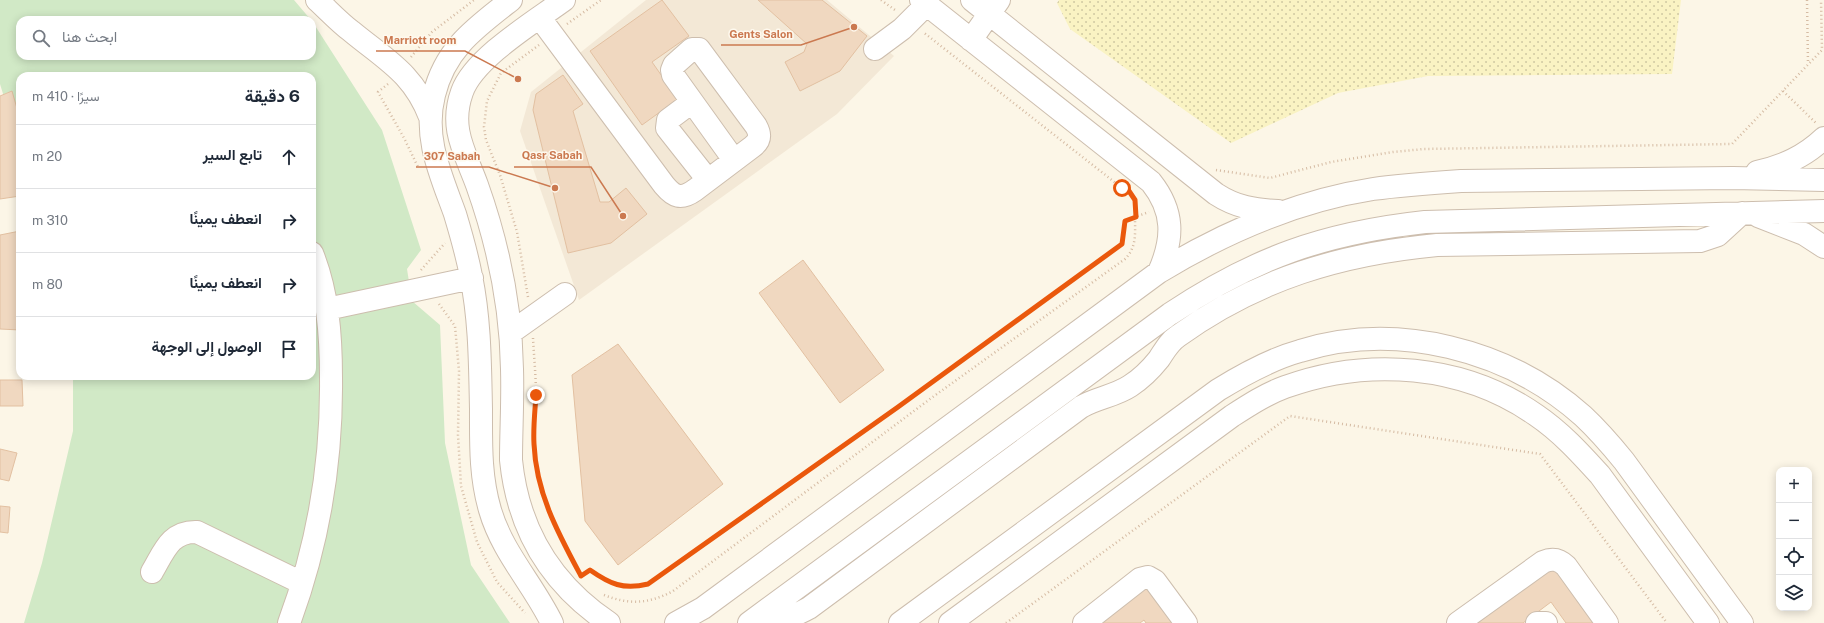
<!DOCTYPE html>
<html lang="ar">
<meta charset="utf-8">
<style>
body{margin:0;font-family:"Public Sans",Vazirmatn,sans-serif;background:#f2f2f3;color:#1f2937;direction:rtl}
.controls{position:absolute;right:12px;bottom:12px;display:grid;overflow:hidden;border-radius:8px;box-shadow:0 2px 10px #0003}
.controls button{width:36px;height:36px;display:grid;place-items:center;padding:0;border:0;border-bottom:1px solid #e0e1e3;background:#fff;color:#1f2937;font:20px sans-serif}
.stop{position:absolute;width:12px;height:12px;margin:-9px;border:3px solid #ea580c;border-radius:50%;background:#fff}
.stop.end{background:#ea580c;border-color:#fff;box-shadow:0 1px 4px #0008}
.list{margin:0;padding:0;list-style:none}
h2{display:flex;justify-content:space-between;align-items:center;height:52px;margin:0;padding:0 16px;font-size:17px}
h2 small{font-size:13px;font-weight:400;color:#747a83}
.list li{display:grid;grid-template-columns:26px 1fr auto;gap:12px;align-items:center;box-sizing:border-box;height:64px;padding:0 16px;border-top:1px solid #e0e1e3}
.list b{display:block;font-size:15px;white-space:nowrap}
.list em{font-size:13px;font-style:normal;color:#747a83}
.icon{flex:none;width:22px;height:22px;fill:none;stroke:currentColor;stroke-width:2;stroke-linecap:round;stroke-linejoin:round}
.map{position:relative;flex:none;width:1824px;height:623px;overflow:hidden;direction:ltr}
.search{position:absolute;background:#fff;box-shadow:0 2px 10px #0003;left:16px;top:16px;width:300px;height:44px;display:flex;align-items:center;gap:10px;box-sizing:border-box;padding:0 14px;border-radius:12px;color:#747a83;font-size:15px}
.panel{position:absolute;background:#fff;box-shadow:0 2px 10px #0003;left:16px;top:72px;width:300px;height:308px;border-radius:12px;direction:rtl}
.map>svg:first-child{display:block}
.residential{fill:#f3e8d6}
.grass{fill:#d1e9c6}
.sand{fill:url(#sand-dots)}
.building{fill:#f0d8c0;stroke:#e2c0a1}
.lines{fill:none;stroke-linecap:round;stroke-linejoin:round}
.minor-casing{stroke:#cdbeae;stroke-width:24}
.path{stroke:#d5bba3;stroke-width:2.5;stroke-dasharray:1 3;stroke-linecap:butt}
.minor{stroke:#fff;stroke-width:22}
.route{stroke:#ea580c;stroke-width:5}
.leader{fill:none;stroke:#cb7950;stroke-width:1.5}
.callout-dot{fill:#cb7950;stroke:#fef9ee;stroke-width:1.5}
.callout-label{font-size:11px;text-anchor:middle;font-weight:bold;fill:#cb7950;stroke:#fef9ee;stroke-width:3;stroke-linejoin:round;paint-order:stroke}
</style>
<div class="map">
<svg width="1824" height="623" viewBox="0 0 1824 623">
<defs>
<pattern id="sand-dots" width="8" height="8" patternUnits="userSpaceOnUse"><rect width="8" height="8" fill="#faf3c3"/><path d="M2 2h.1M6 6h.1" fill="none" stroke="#cfc8a1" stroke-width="1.8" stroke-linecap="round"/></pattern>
</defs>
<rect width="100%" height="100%" fill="#fcf6e7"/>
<path class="residential" d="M646 0H827L894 56 837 114 579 300 520 131 531 92Z"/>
<path class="grass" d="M0 0H294L311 20H20V56H312V21L382 130 421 250 407 269 412 301 440 325 445 443 471 565 510 623H24L42 563 73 431V376H312V76H20V149L0 84Z"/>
<path class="sand" d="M1059 0H1681L1672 74 1428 76 1338 93 1231 143 1070 29 1057 3Z"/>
<path class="building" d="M662 0 689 36 652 62 678 99 642 125 590 51Z
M758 0H822L867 36 840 71 800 91 785 62 804 52 807 44Z
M563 75 583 104 573 111 600 202H609L626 188 647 214 611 243 568 253 533 110 536 94Z
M12 91 20 119V196L0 199V96Z
M20 231V330L0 329V235Z
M803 260 884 370 840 403 759 293Z
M618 344 723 484 618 565 585 521 572 375Z
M0 380H22L23 406H0Z
M0 449 17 453 9 481 0 479Z
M0 506 10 507 8 533 0 532Z
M1557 560 1603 623H1566L1551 602 1523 623H1472Z
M1148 581 1180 623H1146L1144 620 1140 623H1092Z"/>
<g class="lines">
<g class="minor-casing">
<path id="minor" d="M317 0C328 10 339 22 351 31 386 60 413 73 430 117
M511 0C475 28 445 49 434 95 423 138 441 175 455 214 461 234 467 255 471 276 480 320 480 364 481 409 481 443 480 476 490 510 502 552 533 584 552 623
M564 0C534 22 474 58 462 92 449 128 465 152 477 185 498 244 511 306 512 369 513 399 511 430 511 460 518 530 551 584 609 623
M921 0 1151 182C1174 211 1174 238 1159 272
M972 0 1216 194C1236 207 1254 210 1278 211
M540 18 664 185C674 197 681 200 695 190L752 147C760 141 761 135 756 126L699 49H692L674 65 672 70 673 75 734 160
M971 40 999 0
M875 49 902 29 926 5
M692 102 668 120 667 128 708 180
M1757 172C1783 166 1804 157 1824 138
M1758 216 1804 234 1824 247
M327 309 472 278
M510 333 565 294
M152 572C164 552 170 531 197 532L302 583
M756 618C776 621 791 618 809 608L1081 407C1096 398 1115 396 1130 386 1141 379 1151 369 1159 359 1165 350 1169 342 1178 336 1257 279 1341 254 1437 245L1700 241 1718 235 1742 213
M289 623C318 545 332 462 331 378 331 335 328 293 312 253
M676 623 703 608 1159 272C1225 232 1296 201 1373 189 1402 185 1431 183 1461 181L1733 178 1824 180
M749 623 1170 314C1254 258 1324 233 1425 222L1824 211
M900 623 1218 390C1244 374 1271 359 1300 351 1396 321 1508 349 1583 416 1598 430 1611 445 1624 461L1742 623
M950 623 1232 416C1249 405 1266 394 1285 387 1368 357 1463 364 1536 415 1561 432 1580 453 1600 475L1708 623
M1084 623 1140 579 1148 577 1155 581 1186 623
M1458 623 1543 562C1552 558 1559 559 1566 566L1607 623
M1537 623H1546"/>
</g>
<path class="path" d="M881 0 895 10
M1807 0 1808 64
M567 24 601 0
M411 57 432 32 474 0
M388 84 378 92 404 138 418 167
M1783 91 1816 123
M1216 170 1270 178 1331 162 1393 152 1424 149 1732 144 1822 50 1821 0
M421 270 445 243
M528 297 517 232 500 175 486 140 484 127 487 101 501 73 539 45
M439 304 455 326 459 371 458 435 461 486 477 542 497 582 525 613
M533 338C534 357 536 377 536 396 535 419 532 443 536 466 543 505 559 536 578 570
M581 576 590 570C610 584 623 590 648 584L898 407 1122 244 1125 221 1135 217V200L1127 188H1122L923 32
M604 595C629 605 649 604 673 591L930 399 1125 259C1137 247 1135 233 1135 217L1149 212
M1006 623 1290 416 1540 454 1667 623"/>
<use href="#minor" class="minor"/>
</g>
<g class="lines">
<path class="route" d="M536 395C535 411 533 428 534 444 536 493 558 533 581 576L590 570C610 584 623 590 648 584L898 407 1122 244 1125 221 1136 217 1135 200 1127 188H1122"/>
</g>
<path class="leader" d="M854 27L801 45H721M518 79L465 51H376M623 216L591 167H514M555 188L489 167H416"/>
<g class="callout-dot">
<circle cx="854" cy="27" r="4"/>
<circle cx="518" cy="79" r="4"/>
<circle cx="623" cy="216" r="4"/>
<circle cx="555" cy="188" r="4"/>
</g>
<g class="callout-label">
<text x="761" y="38">Gents Salon</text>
<text x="420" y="44">Marriott room</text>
<text x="552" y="159">Qasr Sabah</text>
<text x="452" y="160">307 Sabah</text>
</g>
</svg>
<div class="controls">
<button>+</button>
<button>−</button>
<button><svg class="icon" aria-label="locate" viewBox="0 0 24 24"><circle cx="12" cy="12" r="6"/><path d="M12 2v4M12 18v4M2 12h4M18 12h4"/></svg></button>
<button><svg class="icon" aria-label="layers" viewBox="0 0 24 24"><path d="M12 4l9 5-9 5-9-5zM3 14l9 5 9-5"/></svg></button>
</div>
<div class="stop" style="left:1122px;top:188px"></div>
<div class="stop end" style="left:536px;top:395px"></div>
<div class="search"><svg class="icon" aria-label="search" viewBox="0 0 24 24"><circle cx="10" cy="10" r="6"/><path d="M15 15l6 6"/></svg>ابحث هنا</div>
<section class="panel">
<h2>6 دقيقة<small>سيرًا · 410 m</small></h2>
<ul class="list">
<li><svg class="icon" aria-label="ahead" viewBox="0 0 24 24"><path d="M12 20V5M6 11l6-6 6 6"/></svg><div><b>تابع السير</b></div><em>20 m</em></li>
<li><svg class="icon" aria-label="right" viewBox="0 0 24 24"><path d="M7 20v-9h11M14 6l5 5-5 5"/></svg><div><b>انعطف يمينًا</b></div><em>310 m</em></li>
<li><svg class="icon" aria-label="right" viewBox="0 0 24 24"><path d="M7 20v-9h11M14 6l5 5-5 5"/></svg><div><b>انعطف يمينًا</b></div><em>80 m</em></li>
<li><svg class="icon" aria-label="arrive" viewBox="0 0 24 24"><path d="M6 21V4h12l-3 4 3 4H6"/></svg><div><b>الوصول إلى الوجهة</b></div></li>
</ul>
</section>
</div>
